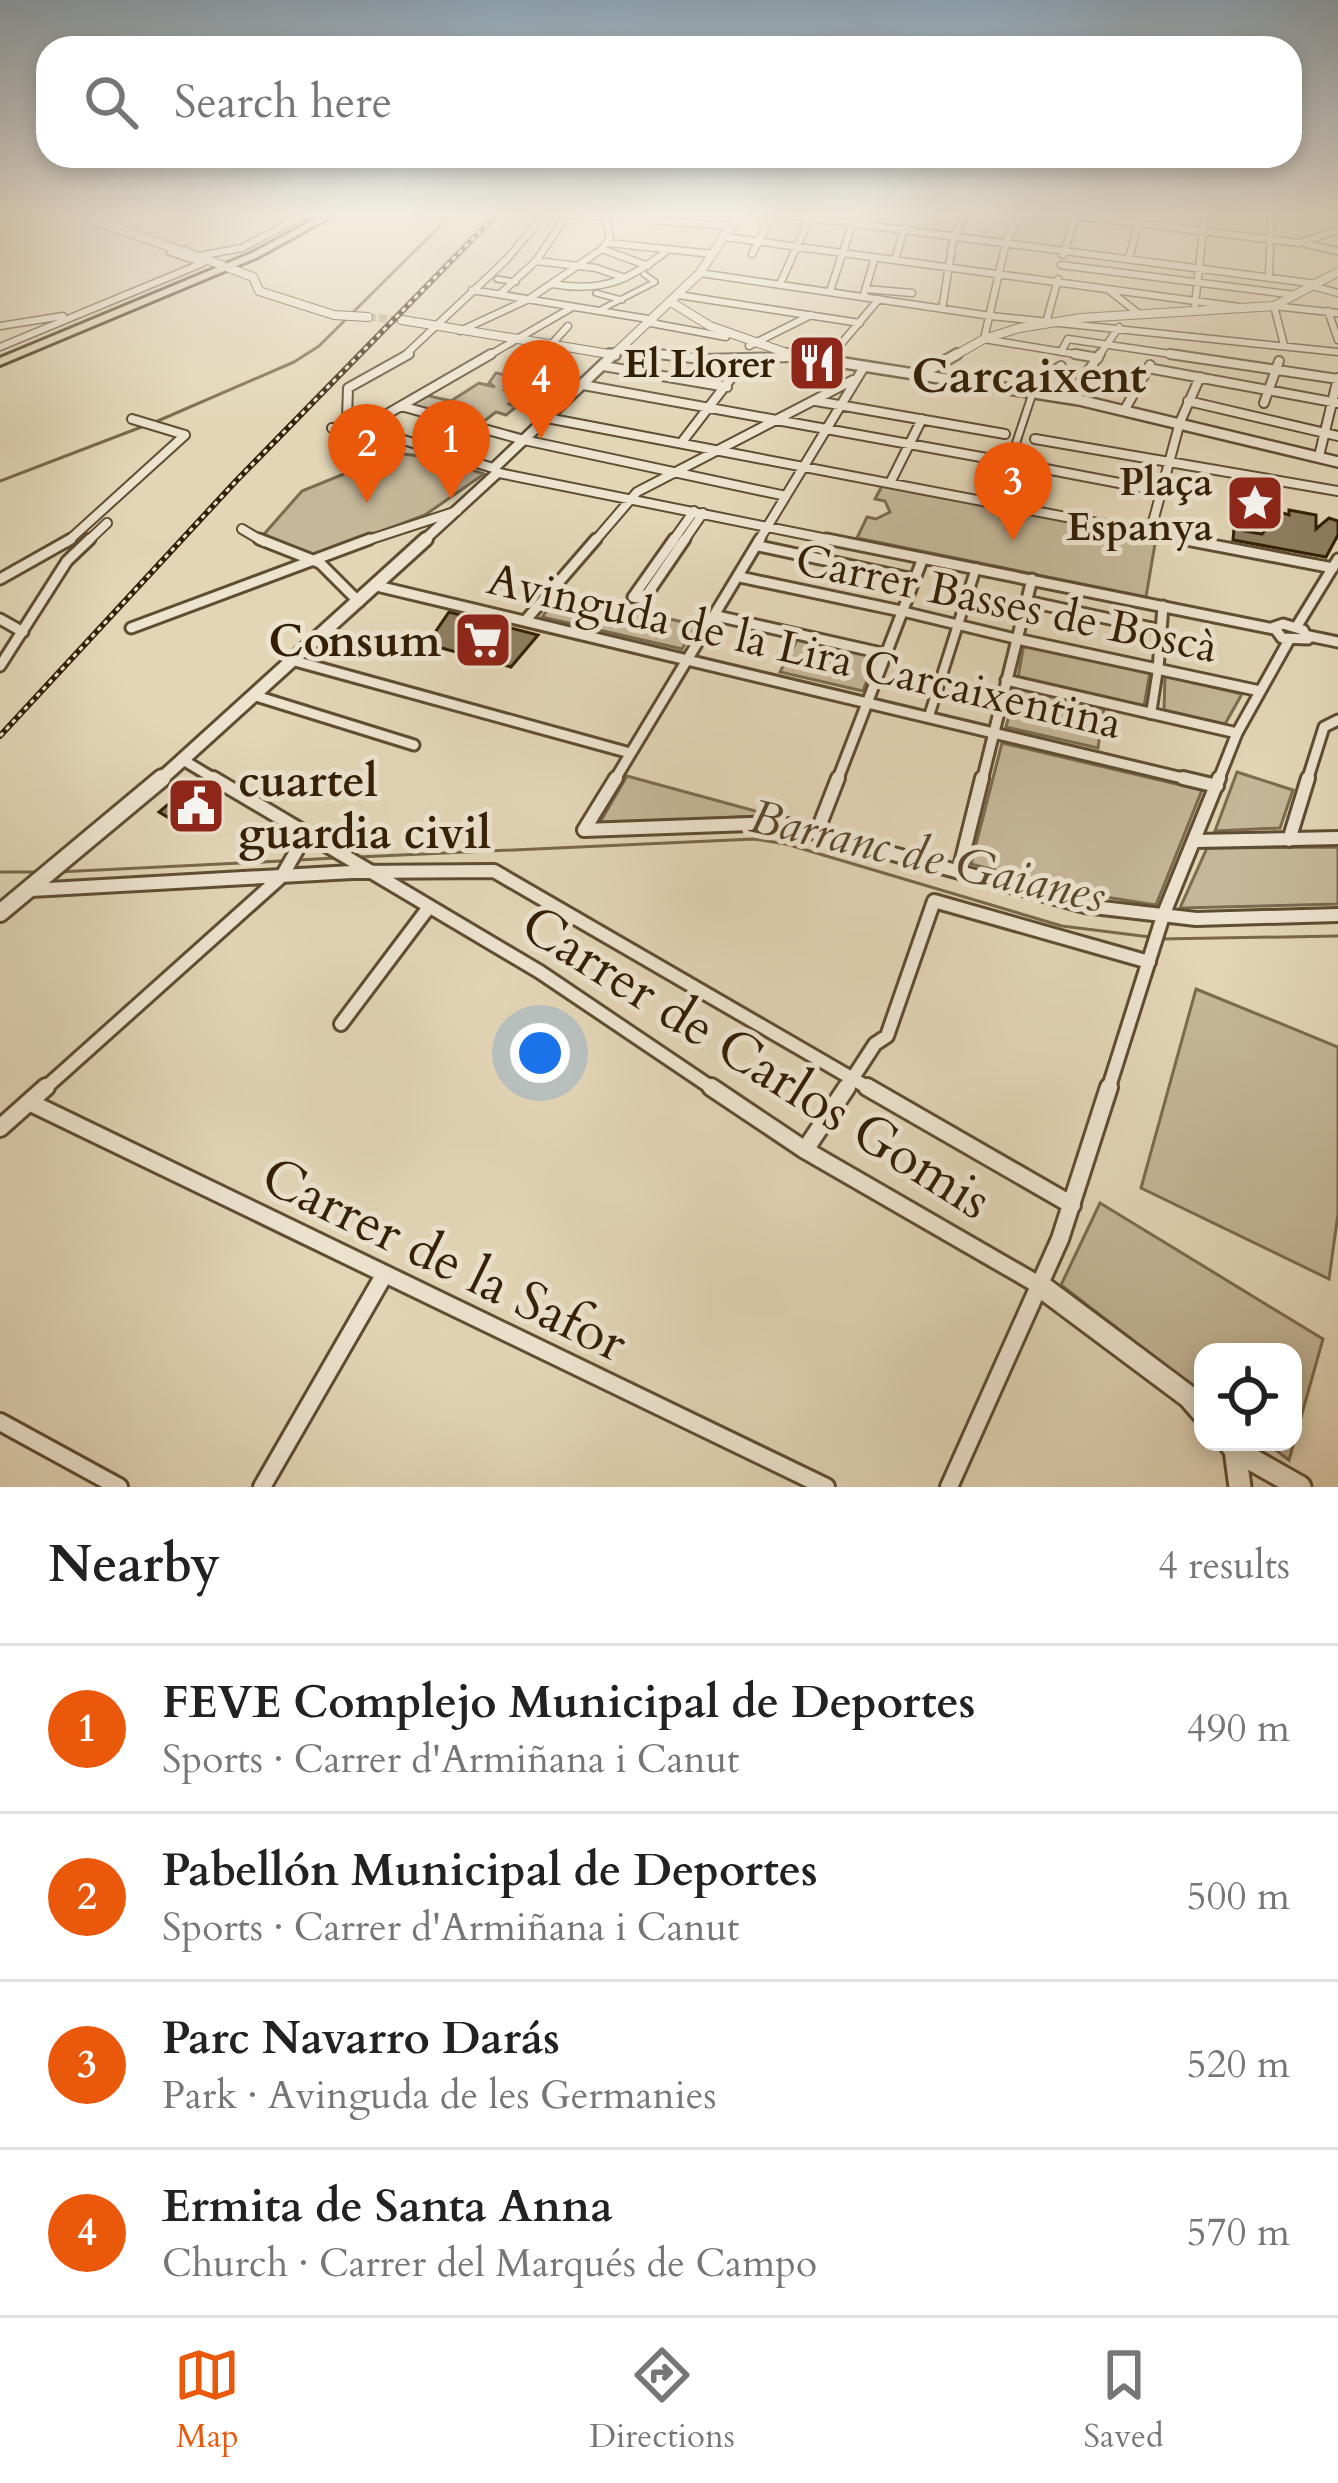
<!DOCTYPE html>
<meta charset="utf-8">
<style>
body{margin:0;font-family:Cardo,serif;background:#f6f6f6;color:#222}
.controls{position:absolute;right:36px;bottom:36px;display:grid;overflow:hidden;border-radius:24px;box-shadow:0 6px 18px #0003}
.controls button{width:108px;height:108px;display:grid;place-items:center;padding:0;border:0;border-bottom:3px solid #e0e0e0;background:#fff;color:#222;font:60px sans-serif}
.you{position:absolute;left:540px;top:1053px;width:42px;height:42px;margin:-30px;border:9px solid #fff;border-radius:50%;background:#1a73e8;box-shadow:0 0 0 18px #1a73e833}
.badge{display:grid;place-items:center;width:78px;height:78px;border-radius:50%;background:#ea580c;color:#fff;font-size:39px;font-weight:700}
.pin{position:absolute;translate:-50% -99px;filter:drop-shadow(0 3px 6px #0008)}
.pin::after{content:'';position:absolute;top:63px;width:42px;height:36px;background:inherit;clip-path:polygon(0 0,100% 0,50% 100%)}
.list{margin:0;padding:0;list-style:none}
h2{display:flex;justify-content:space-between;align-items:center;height:156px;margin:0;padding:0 48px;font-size:51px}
h2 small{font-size:39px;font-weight:400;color:#767676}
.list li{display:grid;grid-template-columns:78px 1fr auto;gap:36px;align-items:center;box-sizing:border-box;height:168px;padding:0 48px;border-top:3px solid #e0e0e0}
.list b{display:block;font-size:45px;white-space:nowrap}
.list p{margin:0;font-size:39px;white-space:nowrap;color:#767676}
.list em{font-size:39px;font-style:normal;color:#767676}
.icon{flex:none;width:66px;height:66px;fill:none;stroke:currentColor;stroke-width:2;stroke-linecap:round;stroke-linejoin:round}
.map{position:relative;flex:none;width:1338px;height:1487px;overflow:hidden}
.search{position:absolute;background:#fff;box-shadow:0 6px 18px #0003;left:36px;right:36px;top:36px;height:132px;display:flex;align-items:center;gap:30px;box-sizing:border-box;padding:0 42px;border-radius:36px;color:#767676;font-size:45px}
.sheet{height:828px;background:#fff}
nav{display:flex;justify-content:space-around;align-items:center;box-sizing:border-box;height:168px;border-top:3px solid #e0e0e0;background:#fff;font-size:33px;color:#767676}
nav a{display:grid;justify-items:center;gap:6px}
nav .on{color:#ea580c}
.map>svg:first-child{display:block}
.green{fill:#c5b799;stroke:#7c6b4f;stroke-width:3}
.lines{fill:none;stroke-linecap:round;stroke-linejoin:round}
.stream{stroke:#79684b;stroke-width:3}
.building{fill:#8f7e62;stroke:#331f05;stroke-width:3}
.tertiary-tunnel{stroke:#c0b193;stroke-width:8;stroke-dasharray:8 3;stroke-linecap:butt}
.pedestrian-far2-casing{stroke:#5f4d32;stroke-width:8}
.pedestrian-far1-casing{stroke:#5f4d32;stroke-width:10}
.pedestrian-casing{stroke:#5f4d32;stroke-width:14}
.minor-far4-casing{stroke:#5f4d32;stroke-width:9}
.minor-far3-casing{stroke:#5f4d32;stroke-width:12}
.minor-far2-casing{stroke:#5f4d32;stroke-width:15}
.minor-far1-casing{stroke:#5f4d32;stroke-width:18}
.minor-casing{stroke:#5f4d32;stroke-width:22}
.tertiary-far4-casing{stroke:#5f4d32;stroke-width:10}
.tertiary-far3-casing{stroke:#5f4d32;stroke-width:14}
.tertiary-far2-casing{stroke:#5f4d32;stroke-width:18}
.tertiary-far1-casing{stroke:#5f4d32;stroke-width:22}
.tertiary-casing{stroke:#5f4d32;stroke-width:27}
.primary-casing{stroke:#331f05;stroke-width:6}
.pedestrian-far2{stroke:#ede4d0;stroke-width:4.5}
.pedestrian-far1{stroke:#ede4d0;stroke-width:6}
.pedestrian{stroke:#ede4d0;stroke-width:8}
.minor-far4{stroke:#ede4d0;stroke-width:6}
.minor-far3{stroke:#ede4d0;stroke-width:8}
.minor-far2{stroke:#ede4d0;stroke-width:9}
.minor-far1{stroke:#ede4d0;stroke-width:12}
.minor{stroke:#ede4d0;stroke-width:16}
.tertiary-far4{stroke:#ede4d0;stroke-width:8}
.tertiary-far3{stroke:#ede4d0;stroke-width:9}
.tertiary-far2{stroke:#ede4d0;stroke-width:12}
.tertiary-far1{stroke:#ede4d0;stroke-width:16}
.tertiary{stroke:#ede4d0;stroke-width:21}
.primary{fill:#e3d6b7;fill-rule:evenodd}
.rail-casing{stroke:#331f05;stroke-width:6}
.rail{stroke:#ede4d0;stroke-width:3;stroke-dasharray:4.5;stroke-linecap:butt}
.labels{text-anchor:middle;stroke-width:10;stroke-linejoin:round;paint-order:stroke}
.far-poi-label{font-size:39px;font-weight:bold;fill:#331f05;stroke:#ede4d0;text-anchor:end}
.street-label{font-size:45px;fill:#331f05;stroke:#ede4d0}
.poi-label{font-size:45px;font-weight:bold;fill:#331f05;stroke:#ede4d0;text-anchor:end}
.far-district-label{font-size:48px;font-weight:bold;fill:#331f05;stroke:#ede4d0}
.water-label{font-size:48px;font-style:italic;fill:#5c492e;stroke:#ede4d0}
.near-street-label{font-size:54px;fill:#331f05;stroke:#ede4d0}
</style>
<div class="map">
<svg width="1338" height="1487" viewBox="0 0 1338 1487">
<rect width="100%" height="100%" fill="#e3d6b7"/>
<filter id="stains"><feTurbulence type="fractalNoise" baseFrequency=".00167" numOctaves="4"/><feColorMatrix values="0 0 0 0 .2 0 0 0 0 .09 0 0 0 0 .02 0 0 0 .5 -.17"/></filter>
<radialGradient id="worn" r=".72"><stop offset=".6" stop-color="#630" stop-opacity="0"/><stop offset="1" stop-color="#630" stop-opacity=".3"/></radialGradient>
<path class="green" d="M496 373 542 383 519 380 505 390 522 395 509 404 516 407 506 415 496 412 479 425 410 404 425 395 451 401 479 383 495 387 489 383Z
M395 453 436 458 484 474 425 515 311 558 268 538 265 533 302 491Z
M882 486 1156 538 1146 597 857 538 867 517 876 519 890 512 885 501 875 499Z
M560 594 696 625 682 649 542 617Z
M797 640 876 657 863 691 780 672Z
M1024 644 1150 672 1144 706 1018 677Z
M1165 676 1242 694 1225 724 1164 710Z
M1016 688 1104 708 1098 748 1006 727Z
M1002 743 1202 790 1156 905 1086 894 971 864Z
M1237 772 1293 790 1280 828 1215 831Z
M627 776 759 812 760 816 599 824Z
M1338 847V904L1180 908 1207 848Z
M1196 989 1338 1047V1214L1329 1279 1141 1188Z
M1100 1203 1323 1339 1289 1460 1265 1442H1293V1352H1203V1394L1061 1285Z"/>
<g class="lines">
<path class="stream" d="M153 423 294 362 319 346 453 213
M0 481 144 426
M358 857 754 839 786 844 1062 926 1150 937
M298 860 336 858
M0 872H36
M58 872 282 861
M1160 939 1338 936"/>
</g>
<path class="building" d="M1289 510 1316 515V529L1329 518 1338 521V535L1326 557 1233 540 1234 529 1262 534 1280 512 1289 515Z
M449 612 476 619 538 635 511 667 427 644Z
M190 786 203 790 197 795 216 805 184 827 159 812Z"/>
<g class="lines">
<path class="tertiary-tunnel" d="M368 317 402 320"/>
<g class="pedestrian-far2-casing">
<path id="pedestrian-far2" d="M497 279 516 282
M596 293 622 300
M602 309 655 282 644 274
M542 357 554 348"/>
</g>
<g class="pedestrian-far1-casing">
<path id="pedestrian-far1" d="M519 375 546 354
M996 503 1033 392"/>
</g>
<g class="pedestrian-casing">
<path id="pedestrian" d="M901 611 1017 639
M1151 714 1158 669
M929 716 976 568"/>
</g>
<g class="minor-far4-casing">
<path id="minor-far4" d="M553 213 604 217
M662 213 658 221 732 226
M774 213 1317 284
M1021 213 1006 242 984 339 1093 357
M1050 213 1134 223
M1142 224 1299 243 1338 230
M725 237 1239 307
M608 243 713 254
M1306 244 1338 251
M602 249 648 266
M752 254 773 213
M204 255 242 248 309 213
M1063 255 1077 213
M1129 258 1138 224
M895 260 904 229 915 213
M536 261 596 268 625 278
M1061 265 1295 295
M700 273 991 316 1338 352
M1269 276 1271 213
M552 284C603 293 630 280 669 249
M780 284 811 215
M1312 286 1338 293
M866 289 912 293
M472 290 654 320
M830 291 853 222 861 213
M1110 291 1138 313
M500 294 536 261 568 213
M864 294 875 257
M678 295 860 323
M1195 305 1205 213
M942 309 954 235 967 213
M1328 311 1338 340
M651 323 726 337
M1046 323 1058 279
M0 326 63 316
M460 331 529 299 602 249 610 238 605 213
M1284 345 1274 306 1338 313
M749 346 811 315
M0 347 203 263 170 252 186 250
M549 347 568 326
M621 350 685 357
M1061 352 1068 339 1191 357
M403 357 506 260 546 213
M486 357 571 308
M785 357H792
M830 357 879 299
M1098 357 1119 327"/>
</g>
<g class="minor-far3-casing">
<path id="minor-far3" d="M658 354 701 359 792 357
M1075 354 1098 358
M1170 354 1338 379
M826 362 833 354
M603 366 727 387
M1148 368 1338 403
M583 385 992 459
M1025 390 1061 366
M1069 398 1100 354
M816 401 1005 434
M1188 401 1338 436
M1264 403 1279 361
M401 406 524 440 786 496
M1125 409 1150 365
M547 418 1197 542
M132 419 185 435
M347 419 348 388 409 354
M347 419 360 425 375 421 491 354
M359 426 493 468
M332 428 347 431 360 425
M1035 439 1338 491
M682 442 745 360
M1319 456 1338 378
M1030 466 1161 491
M499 473 842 542
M890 483 922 419
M242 529 264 542
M1150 533 1180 422 1200 377
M67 542 185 435
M87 542 107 523
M362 542 457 511
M594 542 637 492 853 380
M672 542 694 511
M683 542 703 513
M758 542 864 367"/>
</g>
<g class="minor-far2-casing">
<path id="minor-far2" d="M259 539 320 563 359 602
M674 539 633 597 644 599 685 539
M827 539 1274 629
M1181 539 1333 568
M759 546 914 579
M740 577 901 611
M0 579 71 539
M377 586 1195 781
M1026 601 1161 630
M717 616 886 654
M0 619 23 632
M525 621 596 539
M1283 624 1303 630 1308 639 1282 638 1274 627Z
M1297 626 1338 559
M131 628 370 539
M1309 636 1338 642
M1017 639 1260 691
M295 661 630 753
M0 666 67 561 90 539
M1158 669 1163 606
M1006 680 1237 733
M256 696 414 745
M183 760 218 781
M614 781 760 539
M837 781 923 558
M982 781 1032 579
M1218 781 1237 733 1289 640
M1307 781 1324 727 1338 720"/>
</g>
<g class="minor-far1-casing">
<path id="minor-far1" d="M213 778 540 972 715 1090
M1183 778 1217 786
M584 830 779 823 1085 906 1196 919 1338 915
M584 830 616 778
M817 832 838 778
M1289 840 1308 778
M1195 841 1338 838
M959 871 982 778
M31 890 352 872 494 871 872 1090
M341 1024 429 907
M43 1090 282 876 305 836
M845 1090 875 1044 887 1036 934 901 1149 962
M1108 1090 1163 916 1219 778"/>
</g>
<g class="minor-casing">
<path id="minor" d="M711 1087 805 1150 1039 1285
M867 1087 1072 1205
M29 1102 826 1487
M0 1128 46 1087
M805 1150 847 1087
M0 1422 119 1487
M262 1487 383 1277
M949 1487 1060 1239 1109 1087"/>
</g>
<g class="tertiary-far4-casing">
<path id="tertiary-far4" d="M72 213 222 265
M229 268 253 277 259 291 334 315 368 317
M671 302 710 326 798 357
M402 320 615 355
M611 357 700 273 739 213
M952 357 984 339 1019 328 1081 318 1274 306 1338 272"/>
</g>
<g class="tertiary-far3-casing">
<path id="tertiary-far3" d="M610 354 615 355
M787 354 1079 400 1338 462
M922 374 957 354
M495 467 614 354
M422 542 496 474"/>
</g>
<g class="tertiary-far2-casing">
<path id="tertiary-far2" d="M159 781 426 539"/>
</g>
<g class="tertiary-far1-casing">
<path id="tertiary-far1" d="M0 913 162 778"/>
</g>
<g class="tertiary-casing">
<path id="tertiary" d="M1039 1285 1189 1397 1203 1413
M1229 1442 1235 1450 1240 1487
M1235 1450 1300 1487"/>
</g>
<g class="primary-casing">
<path id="primary" d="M327 213H337L258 257 0 365V358L252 253Z"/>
</g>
<use href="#pedestrian-far2" class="pedestrian-far2"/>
<use href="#pedestrian-far1" class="pedestrian-far1"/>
<use href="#pedestrian" class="pedestrian"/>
<use href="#minor-far4" class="minor-far4"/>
<use href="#minor-far3" class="minor-far3"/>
<use href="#minor-far2" class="minor-far2"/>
<use href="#minor-far1" class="minor-far1"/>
<use href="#minor" class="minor"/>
<use href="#tertiary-far4" class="tertiary-far4"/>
<use href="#tertiary-far3" class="tertiary-far3"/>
<use href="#tertiary-far2" class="tertiary-far2"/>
<use href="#tertiary-far1" class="tertiary-far1"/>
<use href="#tertiary" class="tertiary"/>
<use href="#primary" class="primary"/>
<g class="rail-casing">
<path id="rail" d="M0 736 236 481 498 213"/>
</g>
<use href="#rail" class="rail"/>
</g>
<linearGradient id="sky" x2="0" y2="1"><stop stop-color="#8ea9bc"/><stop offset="0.51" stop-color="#f2eddf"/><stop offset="1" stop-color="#f2eddf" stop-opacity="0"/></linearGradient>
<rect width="1338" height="421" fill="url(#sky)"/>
<defs>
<g id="restaurant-square" transform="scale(3)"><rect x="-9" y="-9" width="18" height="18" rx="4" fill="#8f2418" stroke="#ede4d0"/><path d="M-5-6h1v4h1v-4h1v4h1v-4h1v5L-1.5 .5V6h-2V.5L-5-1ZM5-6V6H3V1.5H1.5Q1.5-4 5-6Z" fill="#fff"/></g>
<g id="sight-square" transform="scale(3)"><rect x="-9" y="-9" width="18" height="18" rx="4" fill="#8f2418" stroke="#ede4d0"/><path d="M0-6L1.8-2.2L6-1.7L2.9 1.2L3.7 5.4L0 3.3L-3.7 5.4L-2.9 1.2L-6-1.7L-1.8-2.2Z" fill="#fff"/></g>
<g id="supermarket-square" transform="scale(3)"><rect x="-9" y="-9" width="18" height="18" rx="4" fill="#8f2418" stroke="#ede4d0"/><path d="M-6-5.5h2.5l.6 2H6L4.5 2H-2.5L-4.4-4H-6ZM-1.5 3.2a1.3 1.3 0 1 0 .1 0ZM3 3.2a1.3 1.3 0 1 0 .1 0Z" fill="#fff"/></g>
<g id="civic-square" transform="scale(3)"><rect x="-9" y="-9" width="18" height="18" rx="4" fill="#8f2418" stroke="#ede4d0"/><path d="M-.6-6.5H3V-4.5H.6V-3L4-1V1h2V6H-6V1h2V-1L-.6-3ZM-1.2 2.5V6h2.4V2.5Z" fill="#fff"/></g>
</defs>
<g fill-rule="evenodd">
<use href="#restaurant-square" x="817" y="363"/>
<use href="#sight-square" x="1255" y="503"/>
<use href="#supermarket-square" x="483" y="640"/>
<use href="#civic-square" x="196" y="806"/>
</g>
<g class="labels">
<g class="far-poi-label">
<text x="775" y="377">El Llorer</text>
<text x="1213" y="495">Plaça<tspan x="1213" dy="45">Espanya</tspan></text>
</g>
<g class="street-label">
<text transform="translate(1007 602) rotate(12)" y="16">Carrer Basses de Boscà</text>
<text transform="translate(805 650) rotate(13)" y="16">Avinguda de la Lira Carcaixentina</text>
</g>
<g class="poi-label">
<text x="441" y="656">Consum</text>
<text x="238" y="796" text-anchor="start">cuartel<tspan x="238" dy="52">guardia civil</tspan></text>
</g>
<g class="far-district-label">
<text x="1029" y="392">Carcaixent</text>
</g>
<g class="water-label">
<text transform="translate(928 855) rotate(13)" y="17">Barranc de Gaianes</text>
</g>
<g class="near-street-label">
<text transform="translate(757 1061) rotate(32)" y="19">Carrer de Carlos Gomis</text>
<text transform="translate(445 1258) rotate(26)" y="19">Carrer de la Safor</text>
</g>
</g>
<rect width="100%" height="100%" filter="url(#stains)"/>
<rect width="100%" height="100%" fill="url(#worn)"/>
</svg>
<div class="controls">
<button><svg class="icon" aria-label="locate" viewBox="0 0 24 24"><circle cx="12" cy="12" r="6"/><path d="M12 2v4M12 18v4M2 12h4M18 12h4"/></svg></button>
</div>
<div class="you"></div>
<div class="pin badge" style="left:451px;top:499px">1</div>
<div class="pin badge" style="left:367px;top:503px">2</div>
<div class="pin badge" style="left:1013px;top:541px">3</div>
<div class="pin badge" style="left:541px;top:439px">4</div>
<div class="search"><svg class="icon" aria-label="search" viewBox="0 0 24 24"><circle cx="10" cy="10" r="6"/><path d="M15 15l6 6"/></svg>Search here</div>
</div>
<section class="sheet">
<h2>Nearby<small>4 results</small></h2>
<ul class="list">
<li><span class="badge">1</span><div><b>FEVE Complejo Municipal de Deportes</b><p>Sports · Carrer d'Armiñana i Canut</p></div><em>490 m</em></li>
<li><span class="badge">2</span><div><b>Pabellón Municipal de Deportes</b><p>Sports · Carrer d'Armiñana i Canut</p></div><em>500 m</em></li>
<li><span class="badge">3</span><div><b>Parc Navarro Darás</b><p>Park · Avinguda de les Germanies</p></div><em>520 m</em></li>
<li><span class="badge">4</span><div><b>Ermita de Santa Anna</b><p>Church · Carrer del Marqués de Campo</p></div><em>570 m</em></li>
</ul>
</section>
<nav>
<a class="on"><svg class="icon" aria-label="map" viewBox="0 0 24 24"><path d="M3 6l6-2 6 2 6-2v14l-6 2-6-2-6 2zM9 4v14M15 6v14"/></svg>Map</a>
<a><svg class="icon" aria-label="directions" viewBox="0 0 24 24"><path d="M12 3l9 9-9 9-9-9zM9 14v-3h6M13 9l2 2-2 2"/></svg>Directions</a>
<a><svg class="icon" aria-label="saved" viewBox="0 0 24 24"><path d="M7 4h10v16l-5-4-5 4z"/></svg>Saved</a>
</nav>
